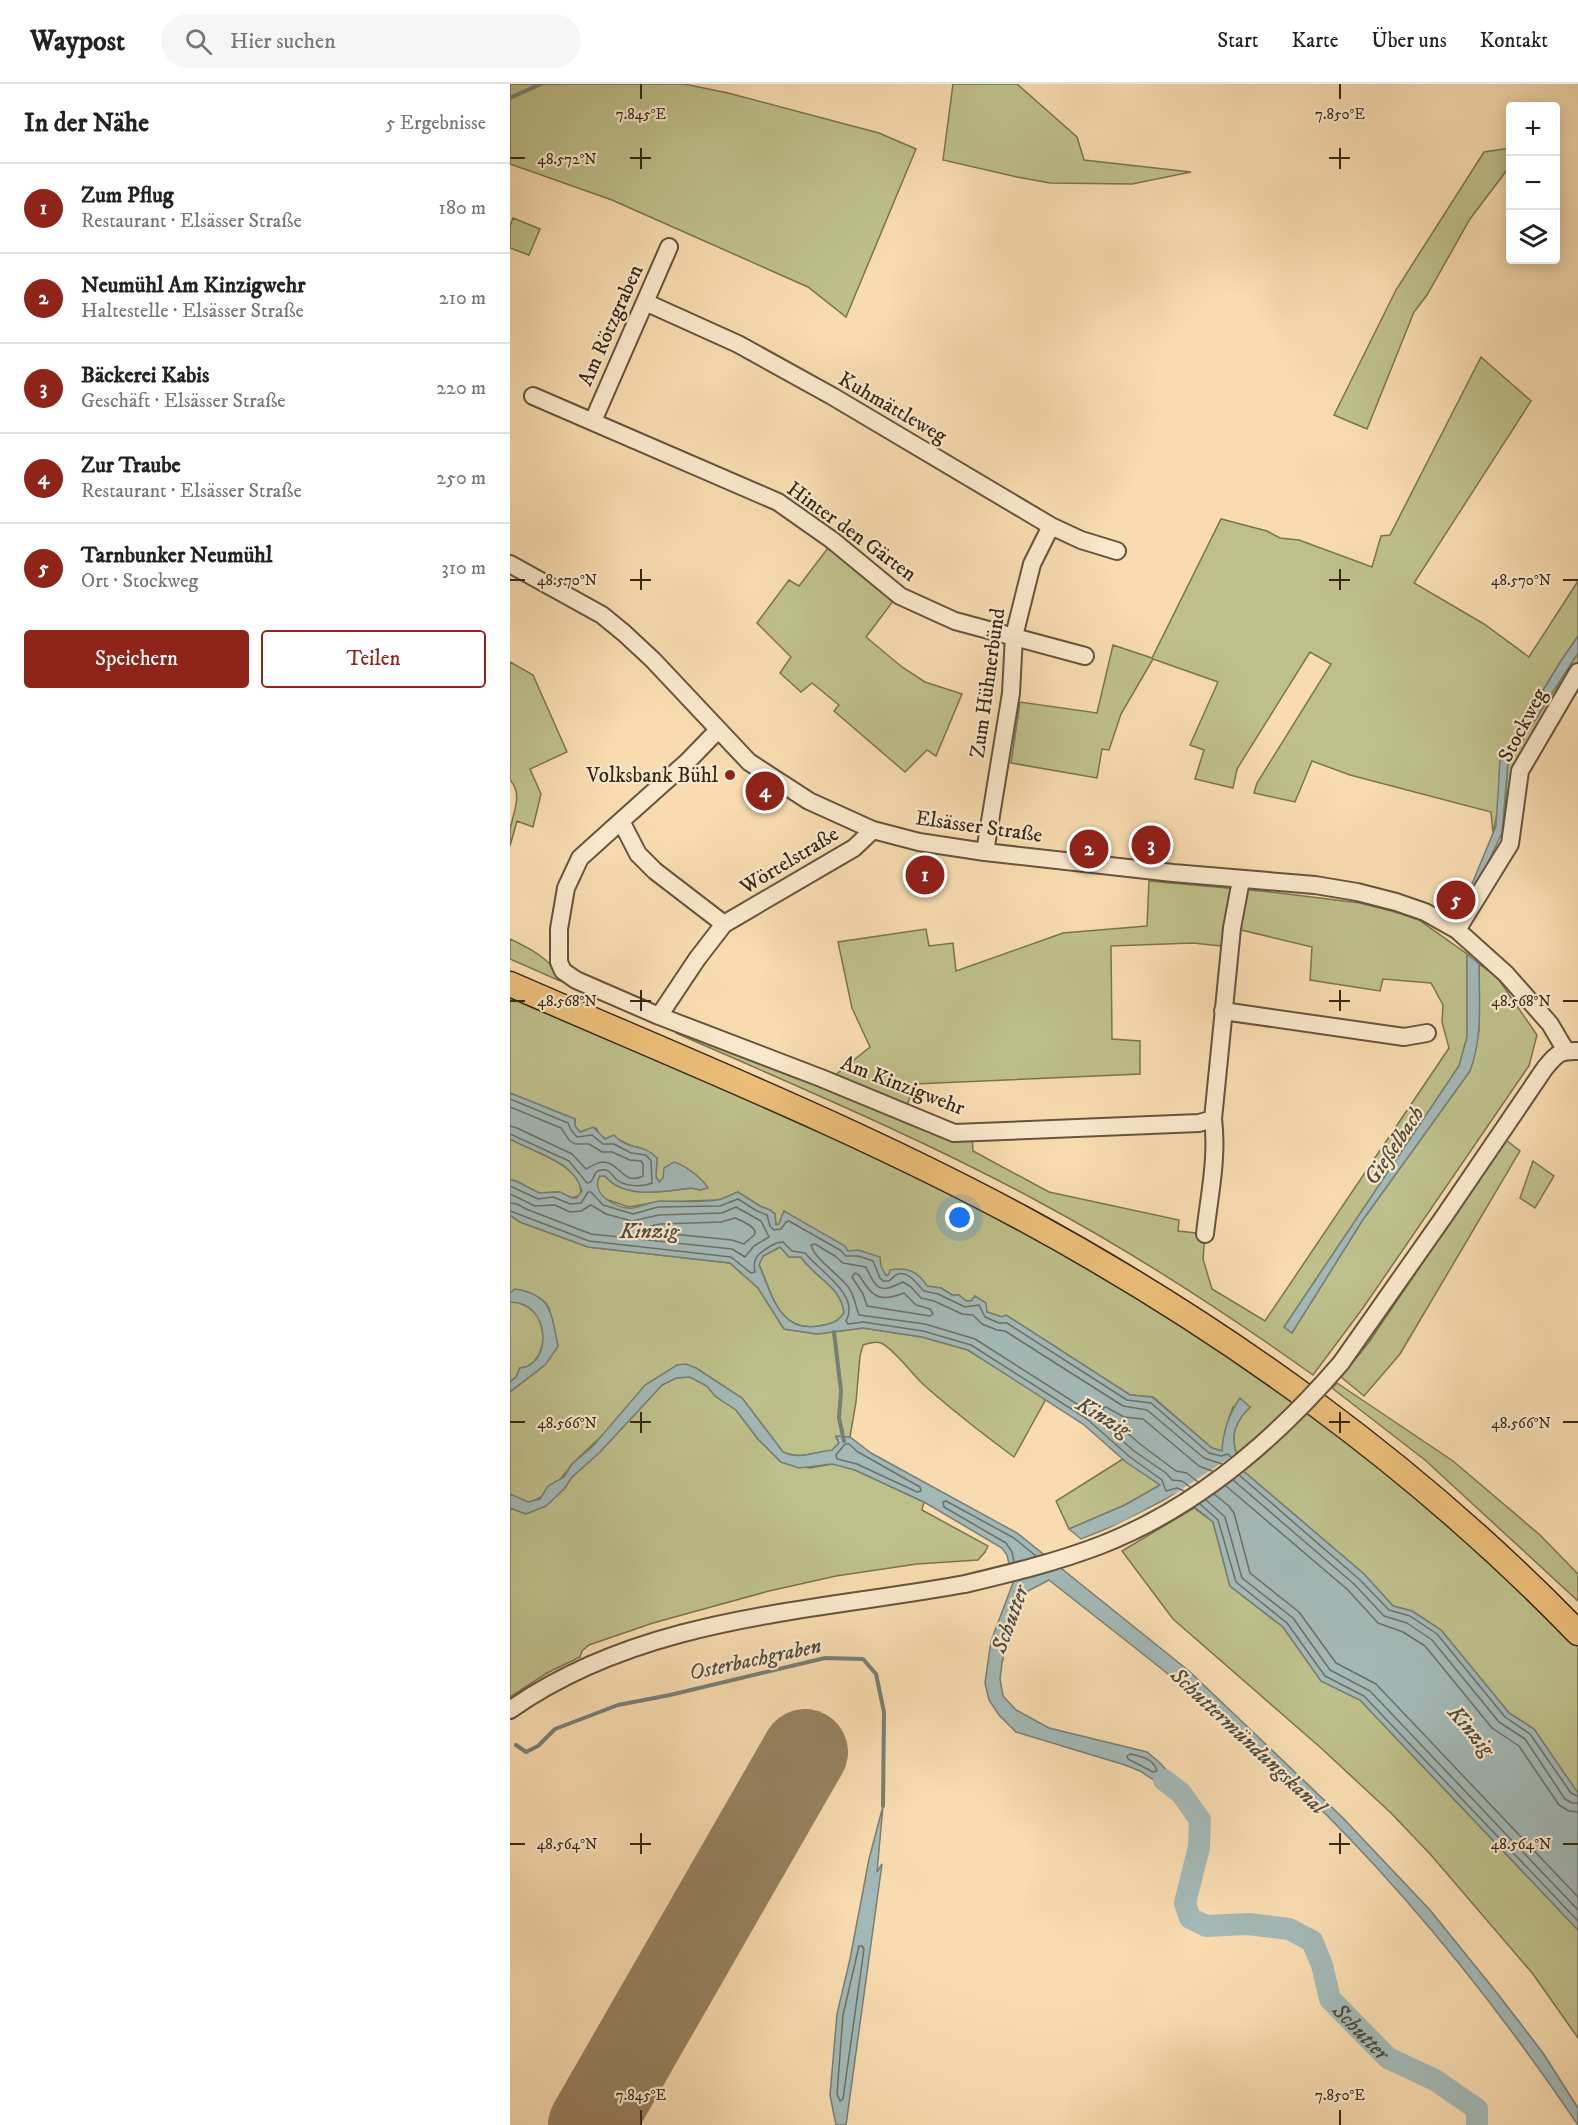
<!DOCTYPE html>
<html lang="de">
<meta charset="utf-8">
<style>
body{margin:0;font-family:"IM FELL DW Pica",serif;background:#f6f6f6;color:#222}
.controls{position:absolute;right:18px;top:18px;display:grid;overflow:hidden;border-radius:6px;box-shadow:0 3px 15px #0003}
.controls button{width:54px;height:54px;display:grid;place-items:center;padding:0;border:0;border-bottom:2px solid #e0e0e0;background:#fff;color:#222;font:30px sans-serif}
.you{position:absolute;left:450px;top:1134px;width:21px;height:21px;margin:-15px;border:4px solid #fff;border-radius:50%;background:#1a73e8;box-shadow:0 0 0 9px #1a73e833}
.badge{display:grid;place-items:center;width:39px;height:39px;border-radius:50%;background:#8f2418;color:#fff;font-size:20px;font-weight:700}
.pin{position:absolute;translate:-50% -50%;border:3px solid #fff;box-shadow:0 2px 6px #0006}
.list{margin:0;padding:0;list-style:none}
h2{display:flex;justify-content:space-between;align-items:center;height:78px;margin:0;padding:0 24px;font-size:26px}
h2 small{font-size:20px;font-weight:400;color:#767676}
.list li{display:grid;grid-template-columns:39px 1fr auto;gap:18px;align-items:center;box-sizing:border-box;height:90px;padding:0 24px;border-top:2px solid #e0e0e0}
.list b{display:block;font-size:22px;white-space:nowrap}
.list p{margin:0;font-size:20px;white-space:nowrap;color:#767676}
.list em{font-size:20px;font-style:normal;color:#767676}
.actions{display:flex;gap:12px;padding:18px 24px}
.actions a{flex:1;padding:14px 0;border:2px solid #8f2418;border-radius:6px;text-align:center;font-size:21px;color:#8f2418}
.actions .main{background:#8f2418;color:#fff}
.icon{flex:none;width:33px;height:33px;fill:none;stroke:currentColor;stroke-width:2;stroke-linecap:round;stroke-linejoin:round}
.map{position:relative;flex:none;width:1068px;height:2041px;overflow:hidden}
header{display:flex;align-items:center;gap:36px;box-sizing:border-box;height:84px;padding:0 30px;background:#fff;border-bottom:2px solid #e0e0e0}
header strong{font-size:28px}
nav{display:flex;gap:33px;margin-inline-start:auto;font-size:21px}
.search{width:420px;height:54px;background:#f6f6f6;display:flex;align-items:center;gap:15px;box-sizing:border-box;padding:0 21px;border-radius:33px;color:#767676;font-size:22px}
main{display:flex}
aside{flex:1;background:#fff}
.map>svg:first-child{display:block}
.green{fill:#bec08b;stroke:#7a7450;stroke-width:1.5;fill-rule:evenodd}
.water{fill:#a3b9b7;stroke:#777f76;stroke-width:1.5;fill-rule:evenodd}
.pier{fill:#f8dcb0}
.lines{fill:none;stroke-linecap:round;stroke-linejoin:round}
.shore{stroke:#6c7066;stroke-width:1.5}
.stream{stroke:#777f76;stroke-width:4}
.river{stroke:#a3b9b7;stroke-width:22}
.runway{stroke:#978262;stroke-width:86}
.minor-casing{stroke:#66543c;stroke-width:20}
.highway-casing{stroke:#362715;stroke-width:27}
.minor{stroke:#fae8cc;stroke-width:16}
.highway{stroke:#ecbe78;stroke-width:24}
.minor-bridge-casing{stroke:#66543c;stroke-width:20;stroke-linecap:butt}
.minor-bridge{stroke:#fae8cc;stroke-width:16}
.ticks{fill:none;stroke:#362715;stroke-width:2}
.poi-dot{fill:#8f2418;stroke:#fae8cc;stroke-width:2}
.labels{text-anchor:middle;stroke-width:4.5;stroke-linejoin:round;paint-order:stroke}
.street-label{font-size:21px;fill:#362715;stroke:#fae8cc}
.poi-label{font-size:21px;fill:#362715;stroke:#fae8cc;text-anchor:end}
.water-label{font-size:22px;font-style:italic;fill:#514c3e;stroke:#fae8cc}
.ticks-label{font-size:15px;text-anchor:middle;fill:#362715;stroke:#fae8cc;stroke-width:4.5;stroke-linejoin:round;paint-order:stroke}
</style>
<header>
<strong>Waypost</strong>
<div class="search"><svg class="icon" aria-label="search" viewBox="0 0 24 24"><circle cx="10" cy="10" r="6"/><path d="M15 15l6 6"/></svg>Hier suchen</div>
<nav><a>Start</a><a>Karte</a><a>Über uns</a><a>Kontakt</a></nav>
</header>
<main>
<aside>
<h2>In der Nähe<small>5 Ergebnisse</small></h2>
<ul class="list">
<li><span class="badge">1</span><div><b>Zum Pflug</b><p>Restaurant · Elsässer Straße</p></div><em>180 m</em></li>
<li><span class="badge">2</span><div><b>Neumühl Am Kinzigwehr</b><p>Haltestelle · Elsässer Straße</p></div><em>210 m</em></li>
<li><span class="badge">3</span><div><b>Bäckerei Kabis</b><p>Geschäft · Elsässer Straße</p></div><em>220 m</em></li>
<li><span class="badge">4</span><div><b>Zur Traube</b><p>Restaurant · Elsässer Straße</p></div><em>250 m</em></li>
<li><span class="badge">5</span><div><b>Tarnbunker Neumühl</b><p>Ort · Stockweg</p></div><em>310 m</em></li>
</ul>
<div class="actions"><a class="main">Speichern</a><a>Teilen</a></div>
</aside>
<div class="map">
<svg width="1068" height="2041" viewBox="0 0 1068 2041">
<rect width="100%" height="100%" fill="#f8dcb0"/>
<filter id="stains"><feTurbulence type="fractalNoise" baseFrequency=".00333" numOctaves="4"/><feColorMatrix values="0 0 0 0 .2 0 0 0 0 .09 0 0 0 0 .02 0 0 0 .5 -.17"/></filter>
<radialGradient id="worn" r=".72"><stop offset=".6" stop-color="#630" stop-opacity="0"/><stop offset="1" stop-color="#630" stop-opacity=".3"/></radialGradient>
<path class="green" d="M0 0H174L218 9 369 49 406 65 336 233 298 203 102 116 0 80Z
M443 0H507L567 53 574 76 681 88 622 100 540 99 507 93 433 76Z
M1000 64V82L960 135 917 211 904 228 857 345 824 331 886 206 974 68Z
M3 134 30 145 19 171 0 164V142Z
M971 273 1021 317 904 499 974 540 1019 573 1068 497V552L1049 580 990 677 988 726 983 749 981 728 840 691 802 677 785 718 744 709 747 699 821 580 800 568 727 685 723 704 685 695 694 666 680 661 708 598 643 575 611 630 599 666 592 665 587 694 501 679 510 618 587 629 603 561 642 574 711 435 757 447 770 454 789 456 862 483 871 452 880 451Z
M318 464 384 516 356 553 392 583 415 598 452 610 426 672 417 666 395 688 324 627 329 621 302 599 291 608 270 589 281 573 247 539 279 496 289 502Z
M1068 569V578L1018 656 1003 687 995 755 991 753 994 736 998 678Z
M0 578 23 591 57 668 20 685 31 710 23 743 7 737 0 762C0 757 0 752 0 747 2 730 14 711 0 696Z
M639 797 761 808 850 819 885 828 909 836 957 870V953L949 982 774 1243 782 1249 852 1137 960 987 969 947V880L987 893 1027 951 1019 982 1014 989 853 1224 803 1291C716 1229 626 1170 531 1119 413 1055 289 1003 166 949L167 942 314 1000 360 963 342 924 328 858 416 845 419 862 443 859 446 887 553 849 637 842ZM723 844 802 863 800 896 870 907 873 895 921 899 933 921 932 938 939 964 755 1237 702 1205 693 1175 695 1150 668 1147 669 1136 539 1108 463 1067 462 1050 395 1028 404 1000 630 990V957L602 955 601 862 683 859 720 863Z
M0 855C19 864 44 876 50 897L0 875Z
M0 909 377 1075 591 1187 804 1329 900 1405 1034 1526 1068 1561V1710L1024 1645 999 1629 931 1546 902 1527 883 1522 854 1490 731 1385C722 1357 718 1345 740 1323H723C717 1337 713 1351 713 1367L702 1364 643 1313 620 1311 496 1231 492 1233 477 1228 465 1212 461 1217H456L449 1211H442L431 1204 416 1202 379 1190 376 1192C369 1179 354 1166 338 1167L274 1127 269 1140 266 1141 265 1130 260 1126 250 1122 228 1108 210 1116 147 1118 119 1123 95 1115 91 1111 88 1107 87 1096 90 1092H95C115 1116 153 1107 182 1104L190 1106 194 1099C185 1092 158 1090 149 1098L146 1093 147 1074 128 1063H124L109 1056 96 1055 90 1051 86 1044 70 1048 65 1042V1035L0 1009Z
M0 1055C18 1066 78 1083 70 1111L62 1114 49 1108 29 1109 6 1097 0 1096Z
M996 1056 1010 1067 890 1270 854 1312 831 1293 859 1258Z
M1023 1077 1044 1092 1025 1124 1010 1114Z
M0 1131 10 1138 78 1163 220 1179 248 1204 274 1245 307 1250 353 1244 412 1253 458 1266 536 1315 504 1373C473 1350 443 1327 414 1301 404 1292 382 1263 371 1259 366 1257 359 1259 353 1261L350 1272 346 1318 340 1353H326L329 1359 322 1367C304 1368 290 1376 273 1368L232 1314 186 1284 167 1281 62 1380C55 1391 32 1418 18 1418 13 1417 5 1413 0 1410V1308L31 1284 48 1262 39 1224 35 1218 5 1205 0 1209Z
M270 1163 279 1173H291C304 1193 332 1203 334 1229 327 1239 321 1240 309 1242 269 1249 262 1210 249 1180L253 1172Z
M0 1218C42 1217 42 1281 10 1284L6 1293 0 1298Z
M180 1293 197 1302 205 1312 226 1326 248 1355 271 1378 300 1384 322 1380 333 1382 345 1386 414 1418 412 1426 478 1462 475 1468 468 1476 407 1480 326 1492 259 1507 143 1539 79 1561 72 1567 70 1573 37 1589 0 1613V1424L16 1430 54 1405 62 1393 90 1368 152 1301 166 1294Z
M827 1299 943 1377 1030 1451 1068 1490V1517L915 1376 822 1304Z
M613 1375 650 1401 615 1421 559 1445 546 1417Z
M684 1424 703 1438 720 1502 773 1543 811 1597 850 1616 1068 1846V1954L1023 1890 921 1771 881 1729 811 1664 663 1535 612 1467Z"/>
<path class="water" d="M1068 552V569L998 678 992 749 964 808 959 807 986 742 990 677 1049 580Z
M957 870 969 880C969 916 973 953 960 987L852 1137 782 1249 774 1243 949 982 957 953Z
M0 1009 65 1035V1042L70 1048 83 1043 95 1055 104 1051C119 1068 132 1058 147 1074L146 1093 149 1098 153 1094 154 1084 164 1078C176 1082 191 1093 198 1104L190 1106 181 1104C153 1107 115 1116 95 1092H90C79 1110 108 1126 123 1124 132 1122 141 1118 150 1117 164 1117 200 1119 211 1115 217 1113 222 1110 228 1108L250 1122 260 1126 265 1130 266 1141 269 1140 274 1127 335 1162 338 1167 348 1166 370 1173 371 1182 376 1192 379 1190 380 1186C397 1183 408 1187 417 1202L431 1204 442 1211H449L456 1217H461L465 1212 476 1219 477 1228 492 1233 496 1231 620 1311 642 1313 702 1364 712 1367C713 1347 719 1330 730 1314L740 1323C718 1345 722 1357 731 1385L854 1490 883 1522 902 1527 931 1546 999 1629 1024 1645 1068 1709V1846L850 1616 811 1597 773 1543 720 1502 703 1438 667 1409 611 1439 571 1455 559 1445 615 1421 650 1401 616 1378 573 1340 458 1266 412 1253 353 1244 307 1250 274 1245 248 1204 220 1179 78 1163 10 1138 0 1131V1096L6 1097 29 1109 50 1108 62 1114H67L72 1107C64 1076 24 1069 0 1055ZM270 1163 279 1173H291C304 1193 332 1203 334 1229 327 1239 320 1240 309 1242 269 1249 262 1210 249 1181L253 1172Z
M5 1205C43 1211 41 1230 48 1262L36 1280 0 1308V1298L6 1293 10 1284C42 1282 42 1218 0 1218V1209Z
M176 1280 186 1284 232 1314 273 1368C290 1376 304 1368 322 1366L329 1359 326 1352 340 1353 361 1369 507 1449 679 1587 833 1734 920 1826 987 1909 1033 1969 1068 2024V2041C984 1917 893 1803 784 1699 708 1626 622 1562 539 1496L518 1507 511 1519 499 1551 492 1579 490 1595 493 1612 506 1626 539 1644 637 1668 650 1679 679 1711 675 1715 666 1718 645 1697 630 1687 615 1681 506 1648 489 1631 479 1616 475 1599 481 1557 503 1499 497 1471 492 1464 414 1418 345 1386 322 1380 289 1384 271 1378 248 1355 226 1326 205 1312 197 1302 180 1293 166 1294 152 1301 90 1368 62 1393 54 1405 36 1422 16 1430 0 1424V1410L18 1418 30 1415 38 1402 54 1393 62 1380 83 1362 135 1301 167 1281Z
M373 1722 367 1788 372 1780 336 2041H326L320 2011 327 1930 340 1875 359 1775Z"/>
<path class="pier" d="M728 1368 733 1383 737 1386 682 1425 667 1413 612 1441 572 1458 568 1457 592 1448 654 1417Z"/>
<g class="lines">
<path class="shore" d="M0 1015 58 1039 61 1046 67 1053 82 1051 93 1060H104L121 1069 136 1071 141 1077 142 1099C133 1103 116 1103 107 1096 103 1093 101 1087 96 1086 92 1085 89 1086 86 1088L81 1098 77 1099 59 1077 0 1050
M0 1023 51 1044 59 1056 65 1060H79L92 1068H102L120 1076 131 1077 133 1080V1092C113 1102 110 1079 94 1078 86 1078 82 1082 76 1085L62 1070 7 1044 0 1042
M0 1102 28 1115 43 1113 60 1120 71 1119 78 1108H81L93 1121 123 1130 148 1123 210 1122 228 1115 247 1127 257 1131 260 1142 264 1146 271 1145 276 1138 279 1137 330 1166 336 1172H348L363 1177 370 1194 373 1197H379C382 1195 384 1192 386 1191 398 1184 408 1202 414 1207L428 1210 455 1223 469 1221 475 1233 489 1239H497L617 1316 641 1319 699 1369 711 1372 718 1370 721 1373
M0 1110 25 1122 45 1121 60 1128 71 1127 81 1121 96 1130 122 1137 149 1131 212 1129 226 1123 251 1137 259 1153 244 1162 235 1173 222 1165 81 1150 16 1125 7 1120 0 1119
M0 1127 79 1157 221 1173 241 1189 245 1188C242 1174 248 1170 259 1163 264 1160 266 1158 273 1158L282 1167 295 1169C308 1186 351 1211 336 1237L338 1240 353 1238 413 1247 461 1261 577 1335 620 1373 652 1396 656 1407 667 1404 674 1407
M225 1134C230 1136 246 1143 245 1149 245 1152 236 1157 234 1160L222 1156 142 1148 139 1145 141 1142 150 1140 211 1138Z
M345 1189 349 1191C362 1213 369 1219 394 1209L406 1221 420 1225 423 1230 420 1232 357 1222 353 1210 342 1193Z
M335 1360H339L348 1368 410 1403 411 1407 407 1408 347 1380 327 1375 326 1371Z
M729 1391 849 1495 879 1526 900 1532 927 1550 995 1633 1020 1650 1061 1709 1068 1712
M723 1396 844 1500 874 1532 897 1539 922 1556 989 1638 1015 1655 1055 1715 1062 1719H1068
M688 1398 677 1389 666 1387 630 1360 593 1328V1324L596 1323 614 1333 633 1335 689 1382 702 1387
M716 1402 838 1506 868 1539 893 1548 915 1562 982 1644 1009 1662 1049 1721 1059 1727 1068 1728
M680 1403 672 1397 662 1396 656 1389 624 1367 581 1329 465 1255 415 1240 349 1231C345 1221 345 1213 339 1204 329 1190 304 1175 301 1161L305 1160 325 1172 333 1179 356 1183C367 1207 370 1209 393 1198L401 1203 411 1214 424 1217 452 1230 463 1231 472 1240 487 1246 495 1247 613 1322 637 1326 694 1374 712 1380
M704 1410 719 1422 724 1429 740 1489 789 1528 826 1579 866 1600 1068 1813
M696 1416 715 1433 732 1494 783 1534 820 1586 860 1607 1068 1826
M690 1420 708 1436 726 1498 777 1539 815 1592 854 1612 1068 1837
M504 1478 502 1468 496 1459 434 1423 433 1418 436 1417 504 1454 526 1472
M620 1670C631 1672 644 1675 647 1687L643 1688 618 1675 617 1672Z
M349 1862H352L354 1865 333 2015 330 2017 327 2010 333 1931Z"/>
<path class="stream" d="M0 14 31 0
M324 1248 331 1307 329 1334 334 1357
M6 1661 16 1668 28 1662 45 1645 108 1621 160 1611 315 1574 353 1575 366 1590 374 1628 373 1722"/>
<path class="river" id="s1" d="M654 1696 671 1709 690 1736 689 1763 675 1819 680 1834 696 1842 738 1840 779 1845 802 1857 812 1881 820 1915 878 1974 925 1996 967 2025V2041"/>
<path class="runway" d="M81 2041 295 1668"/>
<g class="minor-casing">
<path id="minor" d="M135 218 228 260 322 312 541 442 571 456 607 467
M23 312 268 418 322 456 390 512 445 537 575 572
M83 337 159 163
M0 480 92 531 114 549 143 576 239 678 299 717 363 746 409 758 475 768 663 789 805 801 847 808 886 818 915 828 947 846 996 890 1040 940 1056 967
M111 737 177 678 208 646
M363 746 344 764 214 840 145 787 128 770 111 737 70 774 56 804 49 845V878L53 887 66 896 149 932 311 994 444 1049 689 1039 703 1035 722 844 731 796
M475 768 501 609 504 552 522 480 541 442
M947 846 1000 760 1010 687 1068 588
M713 927 894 953 917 949
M149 932 187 875 214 840
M695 1150C699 1113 708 1073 703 1035
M831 1279 933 1134 1035 984C1046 971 1049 966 1068 967
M0 1626C133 1532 301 1528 455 1500"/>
</g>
<g class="highway-casing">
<path id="highway" d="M0 900C172 975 347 1045 512 1134 715 1244 908 1383 1068 1549"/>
</g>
<use href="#minor" class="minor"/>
<use href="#highway" class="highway"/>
<g class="minor-bridge-casing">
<path id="minor-bridge" d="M455 1500C501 1489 547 1478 591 1461 686 1424 765 1356 831 1279"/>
</g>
<use href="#minor-bridge" class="minor-bridge"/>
</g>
<path class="ticks" d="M131 0V15M830 0V15M131 64V85M830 64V85M0 74H15M120 74H141M819 74H840M131 485V506M830 485V506M0 496H15M120 496H141M819 496H840M1053 496H1068M131 906V927M830 906V927M0 917H15M120 917H141M819 917H840M1053 917H1068M131 1328V1349M830 1328V1349M0 1338H15M120 1338H141M819 1338H840M1053 1338H1068M131 1749V1770M830 1749V1770M0 1760H15M120 1760H141M819 1760H840M1053 1760H1068M131 2026V2041M830 2026V2041"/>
<circle class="poi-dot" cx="220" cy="691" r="6"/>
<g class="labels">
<g class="street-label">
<text transform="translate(100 241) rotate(-66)" y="7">Am Rötzgraben</text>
<text transform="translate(383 323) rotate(30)" y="7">Kuhmättleweg</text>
<text transform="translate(342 447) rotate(36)" y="7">Hinter den Gärten</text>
<text transform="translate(477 599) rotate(-82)" y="7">Zum Hühnerbünd</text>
<text transform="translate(1012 641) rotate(-62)" y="7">Stockweg</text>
<text transform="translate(469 742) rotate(8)" y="7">Elsässer Straße</text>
<text transform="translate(279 776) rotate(-31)" y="7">Wörtelstraße</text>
<text transform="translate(393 1001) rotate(21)" y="7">Am Kinzigwehr</text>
</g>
<g class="poi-label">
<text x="208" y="698">Volksbank Bühl</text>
</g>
<g class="water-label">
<text transform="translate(883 1061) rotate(-56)" y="8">Gießelbach</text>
<text x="139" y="1154">Kinzig</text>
<text transform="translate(594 1332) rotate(31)" y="8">Kinzig</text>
<text transform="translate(499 1535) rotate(-70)" y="8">Schutter</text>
<text transform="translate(245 1574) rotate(-12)" y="8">Osterbachgraben</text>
<text transform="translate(962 1646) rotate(50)" y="8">Kinzig</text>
<text transform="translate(739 1656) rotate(43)" y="8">Schuttermündungskanal</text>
<text dy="8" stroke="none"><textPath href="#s1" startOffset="388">Schutter</textPath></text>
</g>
</g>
<g class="ticks-label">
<text x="131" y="35">7.845°E</text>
<text x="830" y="35">7.850°E</text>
<text x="57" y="80">48.572°N</text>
<text x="57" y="501">48.570°N</text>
<text x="1011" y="501">48.570°N</text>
<text x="57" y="922">48.568°N</text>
<text x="1011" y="922">48.568°N</text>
<text x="57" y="1344">48.566°N</text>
<text x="1011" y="1344">48.566°N</text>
<text x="57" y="1765">48.564°N</text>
<text x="1011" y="1765">48.564°N</text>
<text x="131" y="2016">7.845°E</text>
<text x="830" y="2016">7.850°E</text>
</g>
<rect width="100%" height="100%" filter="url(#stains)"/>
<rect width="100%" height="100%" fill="url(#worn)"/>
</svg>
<div class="controls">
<button>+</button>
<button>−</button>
<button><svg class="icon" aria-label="layers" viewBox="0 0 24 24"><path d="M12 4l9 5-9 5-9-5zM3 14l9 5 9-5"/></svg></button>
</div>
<div class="you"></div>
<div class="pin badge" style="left:415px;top:791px">1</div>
<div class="pin badge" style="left:579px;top:765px">2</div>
<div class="pin badge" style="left:641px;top:761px">3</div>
<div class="pin badge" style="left:255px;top:707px">4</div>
<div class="pin badge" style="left:946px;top:816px">5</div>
</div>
</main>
